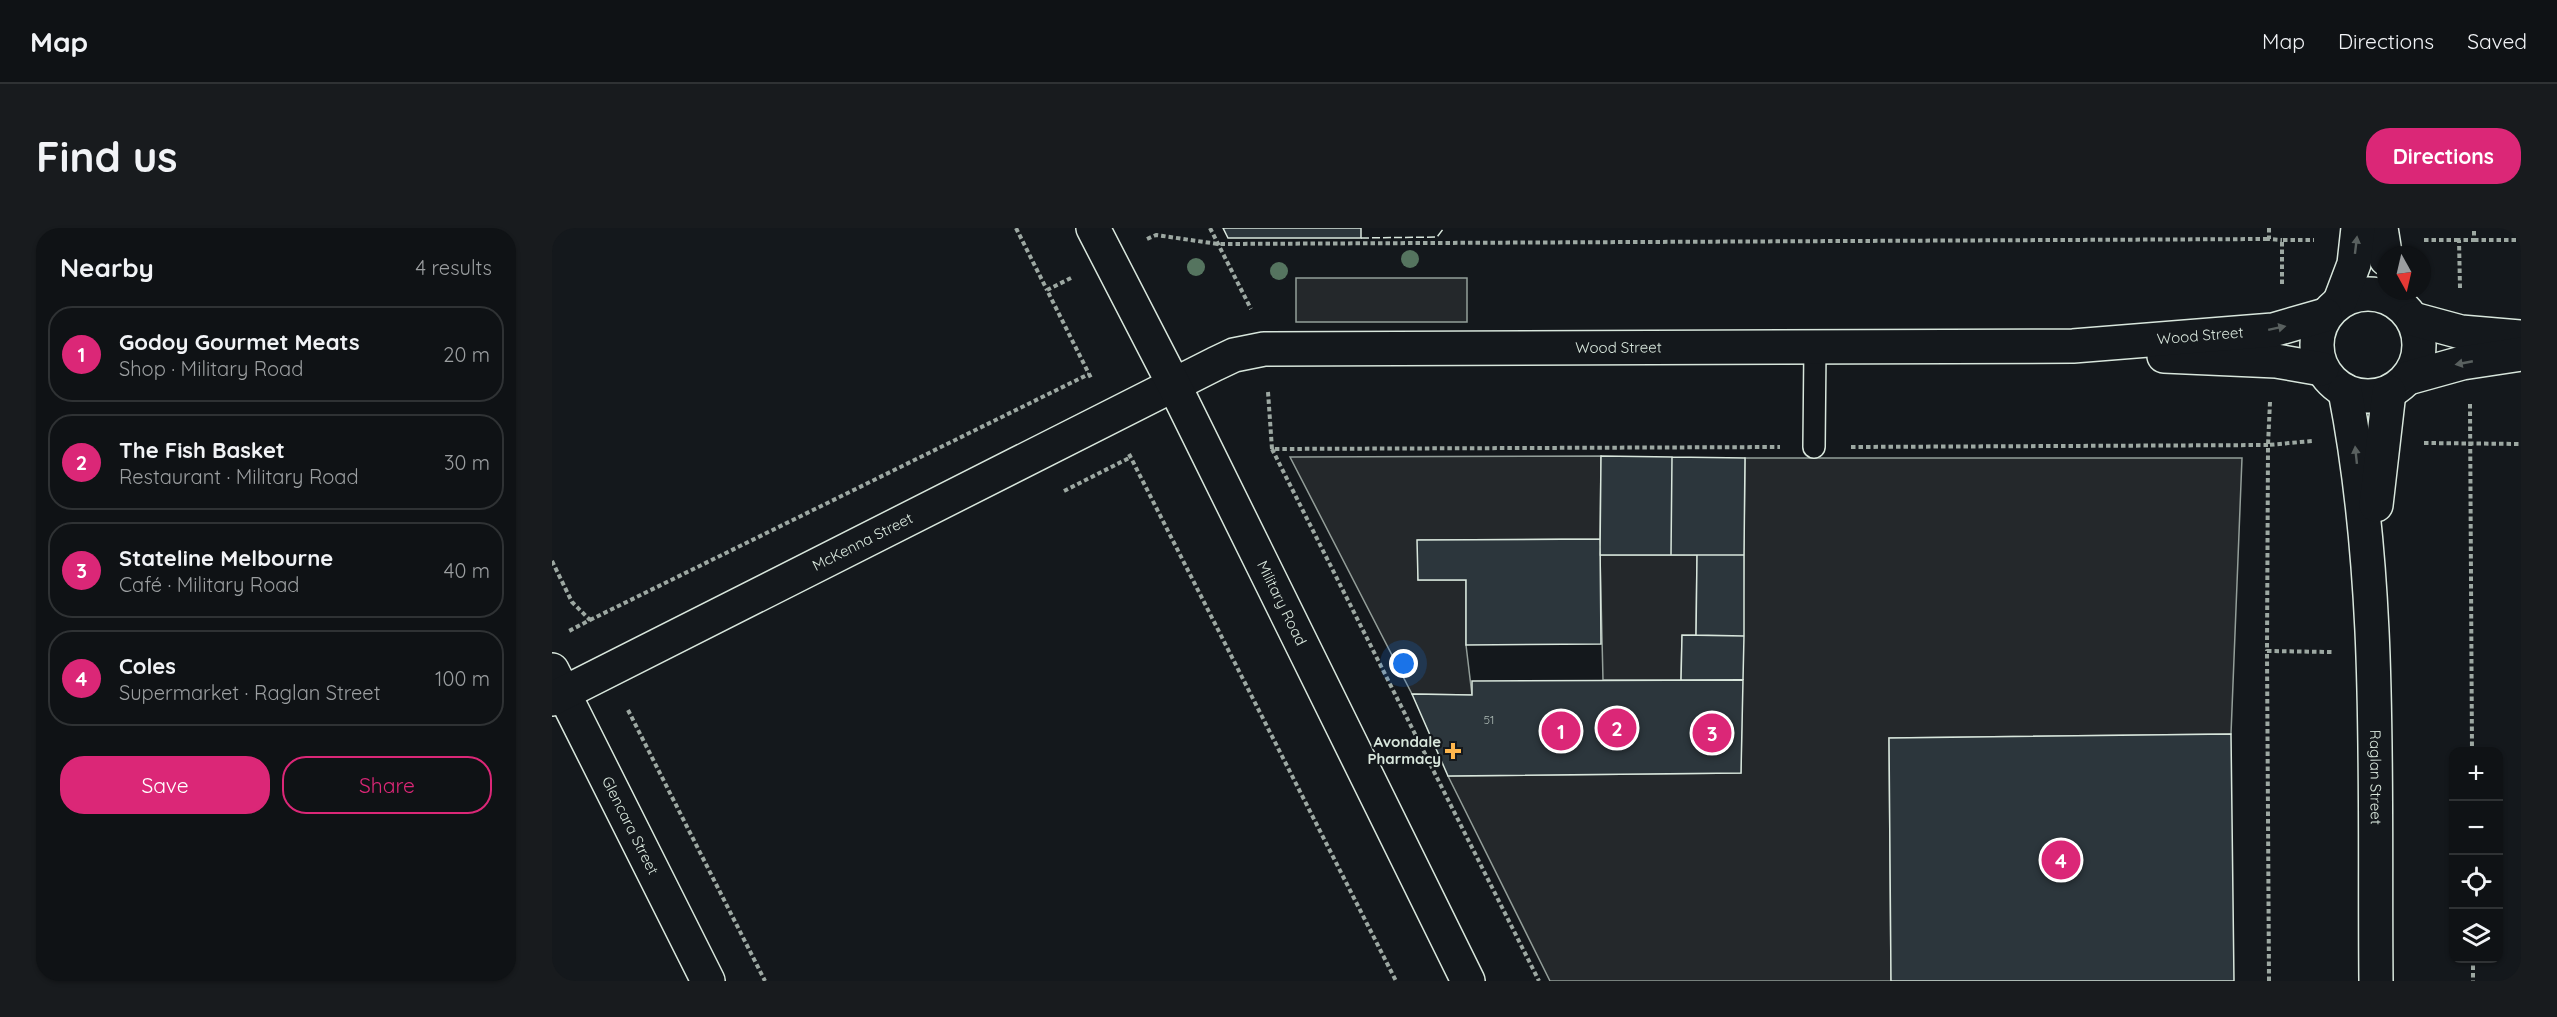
<!DOCTYPE html>
<meta charset="utf-8">
<style>
body{margin:0;font-family:Quicksand,sans-serif;background:#181b1e;color:#f1f3f6}
.controls{position:absolute;right:18px;bottom:18px;display:grid;overflow:hidden;border-radius:12px;box-shadow:0 2px 4px #0004}
.controls button{width:54px;height:54px;display:grid;place-items:center;padding:0;border:0;border-bottom:2px solid #2f3234;background:#0f1215;color:#f1f3f6;font:30px sans-serif}
.compass{position:absolute;left:1825px;top:18px;width:54px;height:54px;border-radius:50%;background:#0f1215;box-shadow:0 2px 4px #0004;rotate:172deg}
.you{position:absolute;left:852px;top:436px;width:21px;height:21px;margin:-15px;border:4px solid #fff;border-radius:50%;background:#1a73e8;box-shadow:0 0 0 9px #1a73e833}
.badge{display:grid;place-items:center;width:39px;height:39px;border-radius:50%;background:#db2777;color:#fff;font-size:20px;font-weight:700}
.pin{position:absolute;translate:-50% -50%;border:3px solid #fff;box-shadow:0 2px 6px #0006}
.list{margin:0;padding:0;list-style:none}
h2{display:flex;justify-content:space-between;align-items:center;height:78px;margin:0;padding:0 24px;font-size:26px}
h2 small{font-size:20px;font-weight:400;color:#9b9ea0}
.list li{display:grid;grid-template-columns:39px 1fr auto;gap:18px;align-items:center;box-sizing:border-box;height:96px;margin:0 12px 12px;padding:0 12px;border:2px solid #2f3234;border-radius:24px}
.list b{display:block;font-size:22px;white-space:nowrap}
.list p{margin:0;font-size:20px;white-space:nowrap;color:#9b9ea0}
.list em{font-size:20px;font-style:normal;color:#9b9ea0}
.actions{display:flex;gap:12px;padding:18px 24px}
.actions a{flex:1;padding:14px 0;border:2px solid #db2777;border-radius:24px;text-align:center;font-size:21px;color:#db2777}
.actions .main{background:#db2777;color:#fff}
.icon{flex:none;width:33px;height:33px;fill:none;stroke:currentColor;stroke-width:2;stroke-linecap:round;stroke-linejoin:round}
.map{position:relative;flex:none;width:1969px;height:753px;overflow:hidden;border-radius:24px}
header{display:flex;align-items:center;gap:36px;box-sizing:border-box;height:84px;padding:0 30px;background:#0f1215;border-bottom:2px solid #2f3234}
header strong{font-size:28px}
nav{display:flex;gap:33px;margin-inline-start:auto;font-size:21px}
.intro{display:flex;align-items:center;justify-content:space-between;box-sizing:border-box;height:144px;padding:0 36px}
h1{margin:0;font-size:42px}
.button{padding:15px 27px;border-radius:24px;background:#db2777;color:#fff;font-size:21px;font-weight:700}
main{display:flex;gap:36px;padding:0 36px}
aside{flex:1;background:#0f1215;border-radius:24px;box-shadow:0 2px 4px #0004}
.map>svg:first-child{display:block}
.parking{fill:#24282b;stroke:#939e99;stroke-width:1.5}
.building{fill:#2c363c;stroke:#d8e6dc;stroke-width:1.5}
.lines{fill:none;stroke-linecap:round;stroke-linejoin:round}
.lane-casing{stroke:#d8e6dc;stroke-width:24}
.street-casing{stroke:#d8e6dc;stroke-width:36}
.primary-casing{stroke:#d8e6dc;stroke-width:36}
.path{stroke:#9da8a2;stroke-width:4;stroke-dasharray:4.5 3;stroke-linecap:butt}
.lane{stroke:#14181c;stroke-width:21}
.street{stroke:#14181c;stroke-width:33}
.primary{stroke:#14181c;stroke-width:33}
.fence{stroke:#d8e6dc;stroke-width:1.5;stroke-dasharray:8 3;stroke-linecap:butt}
.tree{fill:#55745f}
.oneway{fill:#59605f}
.poi-dot{fill:#ffb74d;stroke:#14181c;stroke-width:2}
.labels{text-anchor:middle;stroke-width:4.5;stroke-linejoin:round;paint-order:stroke}
.number-label{font-size:12px;fill:#adbab4}
.street-label{font-size:15px;fill:#d8e6dc;stroke:#14181c}
.poi-label{font-size:15px;font-weight:bold;fill:#d8e6dc;stroke:#14181c;text-anchor:end}
</style>
<header>
<strong>Map</strong>
<nav><a>Map</a><a>Directions</a><a>Saved</a></nav>
</header>
<div class="intro"><h1>Find us</h1><a class="button">Directions</a></div>
<main>
<aside>
<h2>Nearby<small>4 results</small></h2>
<ul class="list">
<li><span class="badge">1</span><div><b>Godoy Gourmet Meats</b><p>Shop · Military Road</p></div><em>20 m</em></li>
<li><span class="badge">2</span><div><b>The Fish Basket</b><p>Restaurant · Military Road</p></div><em>30 m</em></li>
<li><span class="badge">3</span><div><b>Stateline Melbourne</b><p>Café · Military Road</p></div><em>40 m</em></li>
<li><span class="badge">4</span><div><b>Coles</b><p>Supermarket · Raglan Street</p></div><em>100 m</em></li>
</ul>
<div class="actions"><a class="main">Save</a><a>Share</a></div>
</aside>
<div class="map">
<svg width="1969" height="753" viewBox="0 0 1969 753">
<rect width="100%" height="100%" fill="#14181c"/>
<path class="parking" d="M744 50H915V94H744Z
M1049 228 1048 311 866 312V352H914V417L920 467 860 466 738 229Z
M1193 230H1690L1679 506 1337 510 1339 753H998L896 548 1189 545Z
M1048 327H1145L1144 407 1130 408 1129 452H1051Z"/>
<path class="building" d="M671 0H809V10H676Z
M1049 228 1120 229 1119 327H1048Z
M1120 229 1193 230 1192 327H1119Z
M1048 311 1049 416 914 417V352H866L865 312Z
M1145 327H1192V408L1144 407Z
M1130 407 1192 408 1191 452H1129Z
M1191 452 1189 545 896 548 860 466 920 467V453Z
M1679 506 1682 753H1339L1337 510Z"/>
<g class="lines">
<g class="lane-casing">
<path id="lane" d="M1262 219 1263 120"/>
</g>
<g class="street-casing">
<g id="street">
<path d="M1829 0 1834 31"/>
<circle cx="1816" cy="117" r="51"/>
<path d="M1788 73 1802 36 1806 0"/>
<path d="M1861 91 1909 104 1969 109"/>
<path d="M1612 128 1724 133 1770 141"/>
<path d="M1856 150 1910 135 1969 126"/>
<path id="s1" d="M1793 163C1831 357 1822 557 1824 753"/>
<path d="M1824 277 1837 164"/>
<path id="s2" d="M0 442 156 753"/>
<path id="s3" d="M0 471 663 136 682 127 712 121 1521 118 1721 102 1773 87"/>
</g>
</g>
<g class="primary-casing">
<g id="primary">
<path id="s4" d="M541 0 622 157 916 753"/>
</g>
</g>
<path class="path" d="M464 0 495 62
M658 0 699 81
M1717 0V11L1730 12
M595 11 604 7 611 8 666 16 1717 11
M1872 12H1907
M1922 12H1969
M519 50 495 62 540 152
M1730 56V12H1762
M1908 60 1907 12H1922V0
M716 164 720 221 1228 219
M1718 174 1716 217 1760 213
M1918 176 1920 524
M1872 215 1969 216
M1299 219 1716 217 1715 423
M720 221 987 753
M577 226 844 753
M512 263 579 229
M0 333 20 374 38 392 17 403
M38 392 537 146
M76 482 213 753
M1921 730V753
M1717 753 1715 423 1780 424"/>
<use href="#lane" class="lane"/>
<use href="#street" class="street"/>
<use href="#primary" class="primary"/>
<path class="fence" d="M809 10 885 9 892 0"/>
</g>
<g class="tree">
<circle cx="858" cy="31" r="9"/>
<circle cx="644" cy="39" r="9"/>
<circle cx="727" cy="43" r="9"/>
</g>
<defs><path id="oneway-solid" d="M-6-.8H1V-3.2L6.5 0L1 3.2V.8H-6Z" transform="scale(1.5)"/></defs>
<g class="oneway">
<use href="#oneway-solid" transform="translate(1804 17) rotate(-83)"/>
<use href="#oneway-solid" transform="translate(1725 100) rotate(-12)"/>
<use href="#oneway-solid" transform="translate(1912 135) rotate(169)"/>
<use href="#oneway-solid" transform="translate(1804 227) rotate(-96)"/>
</g>
<path class="poi-dot" d="M898 514h6v6h6v6h-6v6h-6v-6h-6v-6h6z"/>
<g class="labels">
<g class="number-label">
<text x="937" y="496">51</text>
</g>
<g class="street-label">
<text dy="5" stroke="none"><textPath href="#s3" startOffset="1731">Wood Street</textPath></text>
<text dy="5" stroke="none"><textPath href="#s3" startOffset="1149">Wood Street</textPath></text>
<text dy="5" stroke="none"><textPath href="#s3" startOffset="348">McKenna Street</textPath></text>
<text dy="5" stroke="none"><textPath href="#s4" startOffset="420">Military Road</textPath></text>
<text dy="5" stroke="none"><textPath href="#s1" startOffset="388">Raglan Street</textPath></text>
<text dy="5" stroke="none"><textPath href="#s2" startOffset="174">Glencara Street</textPath></text>
</g>
<g class="poi-label">
<text x="889" y="519">Avondale<tspan x="889" dy="17">Pharmacy</tspan></text>
</g>
</g>
</svg>
<div class="controls">
<button>+</button>
<button>−</button>
<button><svg class="icon" aria-label="locate" viewBox="0 0 24 24"><circle cx="12" cy="12" r="6"/><path d="M12 2v4M12 18v4M2 12h4M18 12h4"/></svg></button>
<button><svg class="icon" aria-label="layers" viewBox="0 0 24 24"><path d="M12 4l9 5-9 5-9-5zM3 14l9 5 9-5"/></svg></button>
</div>
<svg class="compass" viewBox="-18 -18 36 36"><path d="M0-13l5 13h-10z" fill="#e53935"/><path d="M0 13l5-13h-10z" fill="#9b9ea0"/></svg>
<div class="you"></div>
<div class="pin badge" style="left:1009px;top:503px">1</div>
<div class="pin badge" style="left:1065px;top:500px">2</div>
<div class="pin badge" style="left:1160px;top:505px">3</div>
<div class="pin badge" style="left:1509px;top:632px">4</div>
</div>
</main>
